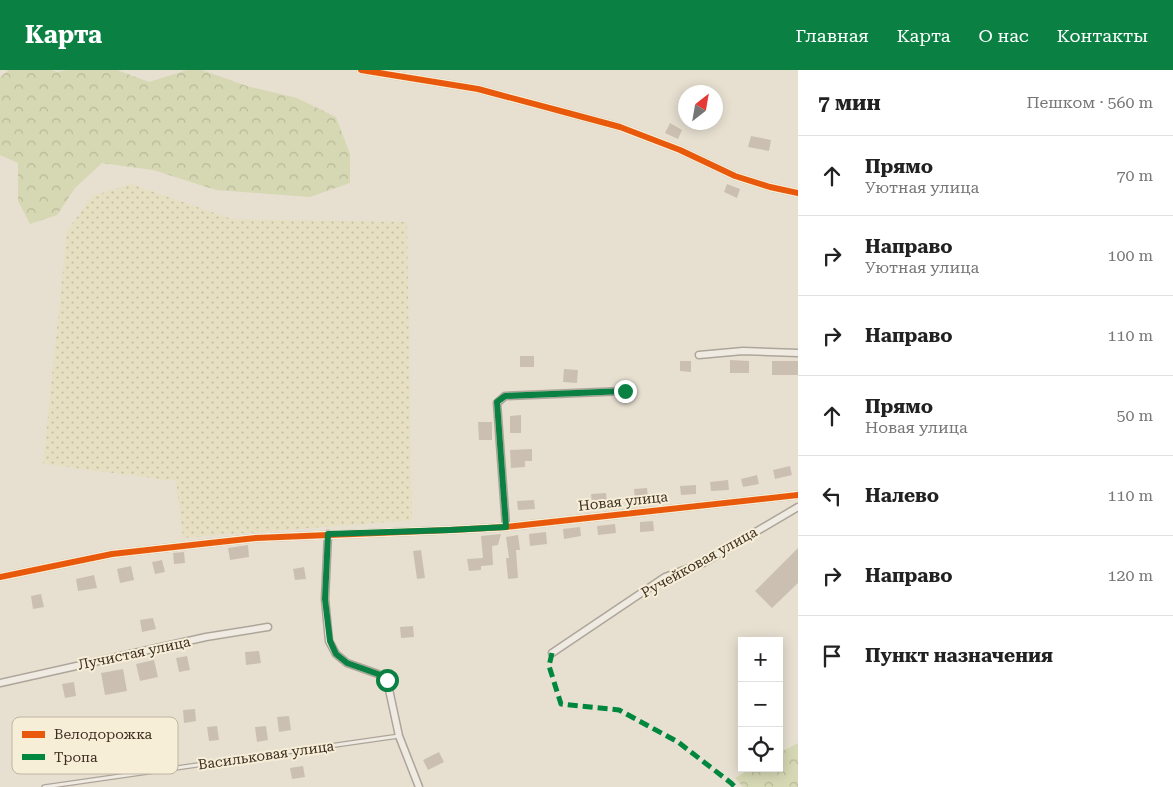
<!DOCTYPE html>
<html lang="ru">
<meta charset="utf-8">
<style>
body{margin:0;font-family:"Roboto Serif",serif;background:#f2f2f2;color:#222}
.controls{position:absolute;right:15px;bottom:15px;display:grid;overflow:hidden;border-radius:0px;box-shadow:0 2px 12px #0003}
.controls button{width:45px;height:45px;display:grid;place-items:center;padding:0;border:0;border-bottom:1px solid #e0e0e0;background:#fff;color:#222;font:25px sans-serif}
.compass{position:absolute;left:678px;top:15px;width:45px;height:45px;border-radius:50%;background:#fff;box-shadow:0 2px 12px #0003;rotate:31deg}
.stop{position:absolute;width:15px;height:15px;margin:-11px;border:4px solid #0b8043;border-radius:50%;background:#fff}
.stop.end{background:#0b8043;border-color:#fff;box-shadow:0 1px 5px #0008}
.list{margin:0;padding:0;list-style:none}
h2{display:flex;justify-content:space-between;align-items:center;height:65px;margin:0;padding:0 20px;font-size:21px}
h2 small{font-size:16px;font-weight:400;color:#767676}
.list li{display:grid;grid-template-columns:32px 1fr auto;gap:15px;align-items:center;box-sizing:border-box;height:80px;padding:0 20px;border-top:1px solid #e0e0e0}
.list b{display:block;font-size:19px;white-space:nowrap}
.list p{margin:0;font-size:16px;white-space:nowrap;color:#767676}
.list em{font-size:16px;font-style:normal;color:#767676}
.icon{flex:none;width:28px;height:28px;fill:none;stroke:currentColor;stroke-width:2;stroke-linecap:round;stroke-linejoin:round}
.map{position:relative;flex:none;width:798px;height:717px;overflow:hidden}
header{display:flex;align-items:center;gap:30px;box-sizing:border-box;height:70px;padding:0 25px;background:#0b8043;color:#fff}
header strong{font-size:24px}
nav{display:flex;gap:28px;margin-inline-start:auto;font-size:18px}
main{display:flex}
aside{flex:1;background:#fff}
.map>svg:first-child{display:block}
.farmland{fill:url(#farmland-dots)}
.forest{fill:url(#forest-crowns)}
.building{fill:#cbbfb2}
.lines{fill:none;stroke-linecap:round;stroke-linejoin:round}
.lane-casing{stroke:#ada599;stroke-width:5.5}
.street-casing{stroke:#ada599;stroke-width:9}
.lane{stroke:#efebe3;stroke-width:3}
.street{stroke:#efebe3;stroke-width:6}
.quiet{stroke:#00873e;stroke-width:5;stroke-dasharray:10 5;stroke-linecap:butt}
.cycleway-casing{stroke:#f7eed8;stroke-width:9}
.cycleway{stroke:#e8590c;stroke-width:6}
.route{stroke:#0b8043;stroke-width:6}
.labels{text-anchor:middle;stroke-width:4;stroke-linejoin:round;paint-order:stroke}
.street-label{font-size:14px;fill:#3d2e20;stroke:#f7eed8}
.key{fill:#f7eed8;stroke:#bfb4a1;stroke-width:1}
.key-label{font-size:14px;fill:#3d2e20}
</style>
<header>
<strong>Карта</strong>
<nav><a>Главная</a><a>Карта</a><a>О нас</a><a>Контакты</a></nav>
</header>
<main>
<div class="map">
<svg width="798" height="717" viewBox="0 0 798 717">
<defs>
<pattern id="farmland-dots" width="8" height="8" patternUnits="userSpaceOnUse" patternTransform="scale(1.25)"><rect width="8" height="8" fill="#e6dfc2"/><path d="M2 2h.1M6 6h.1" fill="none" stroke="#c6c0a6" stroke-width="1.8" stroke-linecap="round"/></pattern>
<pattern id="forest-crowns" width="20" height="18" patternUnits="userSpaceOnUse" patternTransform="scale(1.25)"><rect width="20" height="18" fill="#d6d7b3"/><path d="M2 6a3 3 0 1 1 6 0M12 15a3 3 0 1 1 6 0" fill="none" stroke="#b9b99a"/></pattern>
</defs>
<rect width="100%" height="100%" fill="#e7e0d1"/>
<path class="farmland" d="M131 114 232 149 407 152 412 450 183 468 176 411 43 394 67 161 92 126Z"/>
<path class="forest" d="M9 0H52L57 2 67 0H117L149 12 187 0H202L247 16 297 28 336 47 350 84V113L310 127 216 120 153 100 102 93 75 118 57 145 30 154 18 131V93L0 85V7Z
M798 673V717H743L735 708 752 698H779V683Z"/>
<path class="building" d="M670 53 682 60 678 69 665 63Z
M751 66 771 70 769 81 748 77Z
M727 114 740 119 737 128 724 122Z
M520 286H534V297H520Z
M730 290 749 291V303H730Z
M680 291H691V302L680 301Z
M772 291H798V305H772Z
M564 299 578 300 577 313 563 312Z
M521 345V363H510V346Z
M478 352H492V370H479Z
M532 379V391H525V397L511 398 510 380Z
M790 396 792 405 775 409 773 400Z
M757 405 759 414 743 417 741 409Z
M728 410 729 420 711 421 710 412Z
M696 415V424L681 425 680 416Z
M647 418 648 428 635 429 634 419Z
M606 423 607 433 592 434 591 424Z
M534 430 535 439 518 440 517 431Z
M653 451 654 461 640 462V452Z
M615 454 616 463 598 465 597 456Z
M580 457 581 466 564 469 563 459Z
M546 462 547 474 530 476 529 464Z
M501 464 498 475 492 476 493 495 481 496V500L469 501 467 489 483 488 481 466Z
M518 465 520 480H516L518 508 508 509 506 488H509L506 467Z
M248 475 249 487 230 490 228 478Z
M798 478V513L772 538 755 521Z
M421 480 425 508 417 509 413 481Z
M184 482 185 493 174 494 173 483Z
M162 490 165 502 155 504 152 492Z
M131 496 134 510 120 513 117 499Z
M304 497 306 509 295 510 293 499Z
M94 505 97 518 78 521 76 509Z
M41 524 44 537 33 539 31 526Z
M153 548 156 559 142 562 140 550Z
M413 556 414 567 401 568 400 557Z
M259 581 261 593 246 595 245 582Z
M187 586 190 600 179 602 176 588Z
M154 590 158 607 140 611 136 594Z
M123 599 127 621 105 625 101 603Z
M74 612 76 626 65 628 62 614Z
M195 639 196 651 184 653 183 640Z
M289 646 291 660 279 662 277 647Z
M217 656 219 670 209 671 207 657Z
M266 656 268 670 257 672 255 657Z
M439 682 444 692 428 700 423 690Z
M303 696 305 707 292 709 290 698Z"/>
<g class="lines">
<g class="lane-casing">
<path id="lane" d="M44 717 399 666"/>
</g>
<g class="street-casing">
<path id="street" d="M361 0 478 19 568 43 620 57 680 80 735 106 770 117 798 123
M699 285 743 281 798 283
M506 457 497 333 505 326 625 321
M328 464 325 529 329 571 336 584 347 593 378 604 387 610 399 666 419 717
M0 507 112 484 201 474 256 468 450 460 506 457 798 425
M552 583 665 507 703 493 798 437
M0 613 206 567 268 557"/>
</g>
<use href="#lane" class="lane"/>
<use href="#street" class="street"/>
<path class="quiet" d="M552 583 549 596 561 634 619 640 678 672 731 713 735 717"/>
<g class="cycleway-casing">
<path id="cycleway" d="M361 0 478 19 568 43 620 57 680 80 735 106 770 117 798 123
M0 507 112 484 201 474 256 468 450 460 506 457 798 425"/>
</g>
<use href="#cycleway" class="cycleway"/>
</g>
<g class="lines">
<path class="route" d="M387 610 378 604 347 593 336 584 330 571 325 529 328 464 450 460 506 457 497 332 505 326 625 321"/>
</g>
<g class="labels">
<g class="street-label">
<text transform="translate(623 431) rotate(-6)" y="5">Новая улица</text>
<text transform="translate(699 492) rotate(-29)" y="5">Ручейковая улица</text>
<text transform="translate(134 583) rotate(-12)" y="5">Лучистая улица</text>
<text transform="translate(266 685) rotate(-8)" y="5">Васильковая улица</text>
</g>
</g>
<rect x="12" y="647" width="166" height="57" rx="8" class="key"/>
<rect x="22" y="661" width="23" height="7" fill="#e8590c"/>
<rect x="22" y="684" width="23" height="6" fill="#00873e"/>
<g class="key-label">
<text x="54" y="669">Велодорожка</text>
<text x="54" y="692">Тропа</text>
</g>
</svg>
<div class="controls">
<button>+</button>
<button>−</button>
<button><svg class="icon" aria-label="locate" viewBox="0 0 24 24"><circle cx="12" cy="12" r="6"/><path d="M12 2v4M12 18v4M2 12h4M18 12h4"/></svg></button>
</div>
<svg class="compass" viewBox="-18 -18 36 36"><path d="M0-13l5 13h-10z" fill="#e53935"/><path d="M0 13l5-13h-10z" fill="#767676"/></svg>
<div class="stop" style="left:387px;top:610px"></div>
<div class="stop end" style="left:625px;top:321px"></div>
</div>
<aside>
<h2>7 мин<small>Пешком · 560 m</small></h2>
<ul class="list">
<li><svg class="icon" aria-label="ahead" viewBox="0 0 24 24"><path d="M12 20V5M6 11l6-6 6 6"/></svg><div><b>Прямо</b><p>Уютная улица</p></div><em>70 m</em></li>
<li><svg class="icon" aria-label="right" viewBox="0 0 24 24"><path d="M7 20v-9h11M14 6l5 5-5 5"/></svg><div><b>Направо</b><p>Уютная улица</p></div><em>100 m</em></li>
<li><svg class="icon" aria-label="right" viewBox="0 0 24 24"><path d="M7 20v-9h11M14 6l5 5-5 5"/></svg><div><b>Направо</b></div><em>110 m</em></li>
<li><svg class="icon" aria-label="ahead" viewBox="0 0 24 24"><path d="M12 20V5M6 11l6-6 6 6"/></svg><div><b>Прямо</b><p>Новая улица</p></div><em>50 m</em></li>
<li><svg class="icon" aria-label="left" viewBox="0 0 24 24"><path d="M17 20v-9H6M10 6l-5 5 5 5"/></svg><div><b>Налево</b></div><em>110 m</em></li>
<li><svg class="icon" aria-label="right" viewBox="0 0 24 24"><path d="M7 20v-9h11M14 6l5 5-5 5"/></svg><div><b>Направо</b></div><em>120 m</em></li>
<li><svg class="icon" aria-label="arrive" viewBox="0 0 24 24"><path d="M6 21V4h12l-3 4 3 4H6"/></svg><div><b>Пункт назначения</b></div></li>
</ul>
</aside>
</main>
